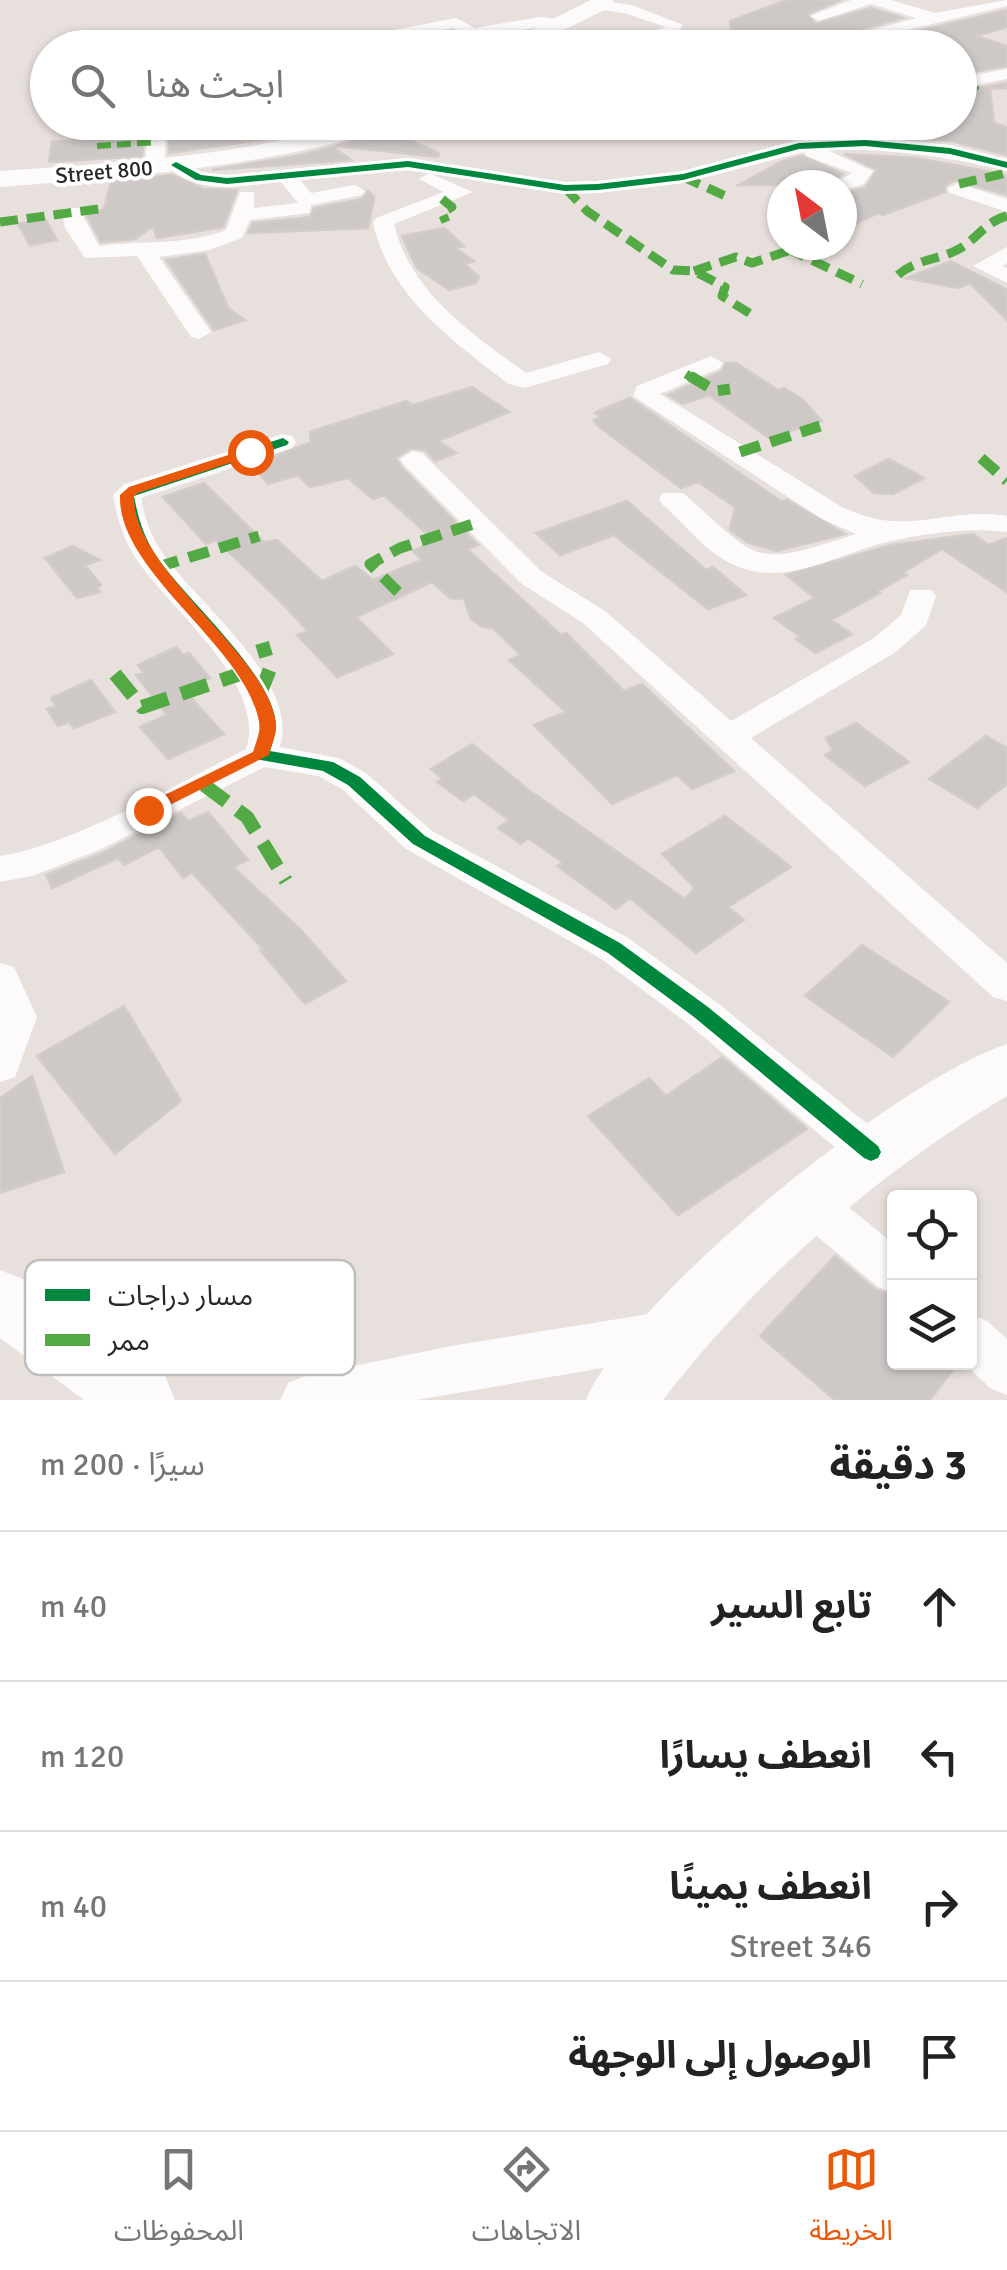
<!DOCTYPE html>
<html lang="ar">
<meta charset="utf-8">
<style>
body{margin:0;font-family:Signika,"Noto Sans Arabic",sans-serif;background:#f2f2f2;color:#222;direction:rtl}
.controls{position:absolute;right:30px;bottom:30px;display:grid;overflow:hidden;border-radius:10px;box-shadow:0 2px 8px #0004}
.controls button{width:90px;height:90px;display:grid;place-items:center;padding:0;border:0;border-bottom:2px solid #e0e0e0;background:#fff;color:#222;font:50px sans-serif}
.compass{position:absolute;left:767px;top:170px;width:90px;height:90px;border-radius:50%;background:#fff;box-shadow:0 2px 8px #0004;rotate:328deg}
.stop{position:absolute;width:30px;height:30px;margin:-22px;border:8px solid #ea580c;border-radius:50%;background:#fff}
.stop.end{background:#ea580c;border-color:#fff;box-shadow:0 2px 10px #0008}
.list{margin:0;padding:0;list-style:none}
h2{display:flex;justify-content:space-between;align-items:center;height:130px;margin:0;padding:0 40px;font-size:42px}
h2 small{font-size:32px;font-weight:400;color:#767676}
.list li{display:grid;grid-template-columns:65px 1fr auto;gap:30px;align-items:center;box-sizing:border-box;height:150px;padding:0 40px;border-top:2px solid #e0e0e0}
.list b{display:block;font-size:38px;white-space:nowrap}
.list p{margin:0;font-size:32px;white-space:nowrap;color:#767676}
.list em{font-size:32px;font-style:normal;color:#767676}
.icon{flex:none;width:55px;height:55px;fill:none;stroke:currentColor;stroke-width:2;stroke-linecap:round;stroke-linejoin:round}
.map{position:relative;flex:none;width:1007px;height:1400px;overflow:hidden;direction:ltr}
.search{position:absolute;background:#fff;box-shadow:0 2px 8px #0004;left:30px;right:30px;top:30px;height:110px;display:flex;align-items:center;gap:25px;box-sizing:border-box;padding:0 35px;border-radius:55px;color:#767676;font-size:38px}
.sheet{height:730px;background:#fff}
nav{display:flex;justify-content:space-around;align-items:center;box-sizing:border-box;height:140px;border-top:2px solid #e0e0e0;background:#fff;font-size:28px;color:#767676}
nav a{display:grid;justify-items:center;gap:5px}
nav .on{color:#ea580c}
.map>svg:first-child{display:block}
.building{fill:#cec9c6;stroke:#d3ccc9;stroke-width:2.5}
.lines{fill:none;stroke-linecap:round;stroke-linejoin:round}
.minor{fill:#fcfafa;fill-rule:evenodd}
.secondary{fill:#fcfafa;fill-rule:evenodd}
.quiet-far3{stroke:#53aa44;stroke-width:6;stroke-dasharray:14 6;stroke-linecap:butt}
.quiet-far2{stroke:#53aa44;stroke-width:9;stroke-dasharray:18 9;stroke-linecap:butt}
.quiet-far1{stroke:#53aa44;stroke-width:11;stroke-dasharray:21 11;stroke-linecap:butt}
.quiet{stroke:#53aa44;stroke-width:14;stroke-dasharray:28 14;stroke-linecap:butt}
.cycleway-casing{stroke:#fff;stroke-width:6}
.cycleway{fill:#00873e;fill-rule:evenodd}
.route{fill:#ea580c}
.labels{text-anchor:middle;stroke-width:8;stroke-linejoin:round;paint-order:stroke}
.far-street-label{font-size:22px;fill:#282828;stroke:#fff}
.key{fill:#fff;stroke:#bebebe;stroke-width:2.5}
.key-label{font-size:28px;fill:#282828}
</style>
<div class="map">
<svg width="1007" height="1400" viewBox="0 0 1007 1400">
<rect width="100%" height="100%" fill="#e8e0dd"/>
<path class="building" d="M787 0H841L807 14 816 24 871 8 903 18 838 35 833 44 837 48H756L746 42 743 48H733L730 21Z
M1007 10V27L976 36 1007 46V66L960 74V48H928L924 39 911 33Z
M1007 83V88L990 89 994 123 1007 127V155L951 141 893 136 920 122H960V91Z
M104 122H138L136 147 143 146 142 156 49 162 52 142 101 138Z
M201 122H338L266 139 169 153V141L207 131Z
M391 132 439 153 438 157 335 146Z
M333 147 351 160 212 170 296 156Z
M844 154 917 158 1002 174 1007 176V195L955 180 945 186V192L883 215 878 213 842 231V194L865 188 877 170Z
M802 156 843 174 828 185H739L780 162Z
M172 175 204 189 237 190 223 227 157 238 153 226 135 239 101 242 86 214 104 209 111 182Z
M368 191 374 197 368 228 248 233 253 223 310 217 314 208 363 199Z
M45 219 57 240 30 245 18 224Z
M444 228 464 246 455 248 474 261 464 264 479 277 476 283 449 290 417 268 402 236Z
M205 254 228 308 245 320 214 330 166 260Z
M951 261 1007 290V320L970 283 958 288 906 278Z
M726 363H736L778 390 784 388 803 400 822 421 769 438 709 395 683 404 668 395 722 371Z
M472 387 509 412 438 441 456 453 435 461 425 450 411 448 396 458 401 467 478 545 467 549 561 635 566 633 624 691 642 684 734 771 692 789 677 775 612 804 534 725 566 712 509 660 521 655 494 629 481 626 471 619 464 599 450 598 432 582 356 617 393 654 337 677 297 635 308 631 276 597 216 540 206 544 163 497 204 483 264 542 277 540 322 581 355 566 373 580 422 560 413 551 434 540 384 495 373 499 348 478 310 487 298 475 268 484 252 465 311 442 310 432 406 401 413 405Z
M630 398 782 502 787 500 845 534 776 551 747 542 730 530 735 507 698 482 681 488 598 426 594 420 601 417 595 413 598 411Z
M889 459 924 478 893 494 874 493 855 476Z
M627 501 706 570 713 567 746 595 708 609 614 535 560 555 536 533Z
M973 534 989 545 1007 538V592L942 549 902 573 907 575 878 591 880 593 831 620 852 634 815 653 796 639 801 637 774 618 815 598 786 575 892 545Z
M73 546 100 560 85 565 101 585 97 588 100 592 77 598 45 558Z
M176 647 183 655 189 653 210 678 183 689 224 734 168 759 140 727 167 715 136 675 144 673 138 665Z
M91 680 115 712 74 728 69 722 58 726 47 709 56 706 51 698Z
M856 723 909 762 865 786 825 755 833 750 826 738Z
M986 736 1007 748V784L977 808 929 779Z
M472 744 530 791 685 899 695 888 662 854 725 816 791 867 728 907 744 920 696 953 630 898 616 909 557 866 562 862 528 838 521 844 498 828 509 820 474 794 463 801 437 782 443 779 431 769Z
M208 812 248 860 233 867 300 929 346 981 305 1004 260 950 263 949 192 873 183 878 159 847 124 865 118 858 52 888 46 875 100 854 181 813 189 821Z
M862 945 949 1002 893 1057 805 996Z
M124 1006 181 1101 115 1154 37 1056Z
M722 1057 807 1129 678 1215 588 1116 649 1078 666 1096Z
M32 1076 64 1172 0 1193V1098Z
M835 1256 876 1290 894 1296V1362H959L930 1400H835L760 1336Z"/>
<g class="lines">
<path class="minor" d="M851 0H891L935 13 1007 0V6L899 32 923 42 924 48H903L883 37 843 48 837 43 839 39 916 18 871 4 818 21 810 16Z
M602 1 632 5 683 25 677 34 635 43V37L666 27 624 13 596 9 594 6Z
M540 17 556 19 563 27 555 32 540 27 472 38 453 28 367 45 359 40 367 35 456 18 475 28Z
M1007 69V79L960 88V78Z
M148 122H166L165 167 155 173 145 167Z
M865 137 950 145 1007 159V171C947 156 888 148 827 150L873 171 864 184 842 191V185H832L852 173 806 156 804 152 683 183 598 193 565 194 429 173 473 192 394 224C410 292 472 334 526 373L599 352 611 359 608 364 525 388 509 384C452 341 388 295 373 222L376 218 444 192 419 179 429 173 408 170 300 180 311 193 355 185 365 191 362 195 311 205 310 213 250 220 242 238 209 250 159 257 211 332 199 339 191 337 137 256 85 258 65 228 62 212 65 208H79L99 246C142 240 183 246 226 230L240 192H254V208L298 203 281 182C242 186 196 196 166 165L176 159 204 173 227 175 408 158 565 182 598 181 682 171 799 140Z
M957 183 1007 199V212L950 193 947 189Z
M1007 247V263L1002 266 1007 268V283L973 266Z
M711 356 723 363 720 368 660 394 842 507C904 536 930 512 992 514L1007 516V532C970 527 928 533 891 541 841 552 785 589 734 565 706 553 686 525 663 505L659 499 663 493H683C762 563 751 568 856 534L822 519 633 396 637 386Z
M283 434 292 436 296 442 292 448 141 498C145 519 151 537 164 555 198 604 300 682 280 747L339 758 366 773 432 831 628 938 715 1001 886 1139 893 1152 886 1165 871 1171 856 1165 687 1023 600 958 406 849 342 789 318 776 265 767 99 850 32 876 0 882V856C70 846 181 782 246 749 268 681 166 608 133 554 122 535 117 517 113 495L124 484Z
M413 451 422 453 542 572 605 611 731 721 874 638 901 615 910 590H932L936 596 926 625 896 652 751 738 1007 963V1001L993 997 583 623 522 584 404 465 400 459Z
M0 963 14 967 37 1017 15 1077 0 1082Z
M810 1183 826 1189 894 1244V1293L878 1287 794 1217 788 1203 794 1189Z
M667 1311 684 1318 691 1334 684 1350 667 1357 416 1400H280L288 1383 305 1376 451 1346Z
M970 1314 987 1321 1007 1339V1395L990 1388 963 1362H970Z"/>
<path class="secondary" d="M591 0H613V6L527 48H496Z
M354 122H395L392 127C264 167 133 177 0 187V171C119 162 239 157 354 122Z
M1007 1044V1096C874 1175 758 1278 663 1400H586C631 1294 897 1081 1007 1044Z
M0 1270 23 1279 165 1376 175 1400H84L0 1338Z"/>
<path class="quiet-far3" d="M967 81 980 92
M773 122 787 132
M157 133 208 127
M97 146 157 142"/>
<path class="quiet-far2" d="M683 177 728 197
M959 184 1007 173
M565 188 587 211 673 270 694 271 725 287 722 296 757 318
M442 199 452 207 442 213 446 222
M0 222 106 208
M788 249 862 284
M694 271 736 257 752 263 806 245
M898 275C916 259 939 260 959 249 977 239 986 221 1007 216
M686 374 694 379"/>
<path class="quiet-far1" d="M690 376 715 391 730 389
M740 452 820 426
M981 458 1007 481
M158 567 259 536
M398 592 370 564 400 548 479 522"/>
<path class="quiet" d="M115 674 142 707 243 673
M259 696 270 669 262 643
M204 785 247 817 286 881"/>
<g class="cycleway-casing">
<path id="cycleway" d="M865 140 950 148 1007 162V168L950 154 865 146 799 149 683 180 598 190 565 191 408 167 227 184 196 180 171 165 176 162 201 175 227 178 408 161 565 185 598 184 683 174 799 143Z
M283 438 289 442 287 445 134 496C138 517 143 535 155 554 183 598 278 677 276 729 275 736 272 744 270 751L333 762 360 777 425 836 620 943 708 1007 878 1146 881 1152 878 1158 871 1161 864 1158 694 1017 608 953 413 844 348 785 323 771 255 759 253 755C256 746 261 735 260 725 256 669 171 603 141 553 129 535 124 516 121 495L130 487Z"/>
</g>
<use href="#cycleway" class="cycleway"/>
</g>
<path class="route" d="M250 448 256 452 254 455 138 493 134 496C132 570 271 656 276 725 277 733 271 746 269 755L148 816 139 810 142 806 253 752C256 742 261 731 259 722 246 646 117 572 120 495L129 487Z"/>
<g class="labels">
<g class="far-street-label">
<text transform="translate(104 171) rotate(-5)" y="8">Street 800</text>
</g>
</g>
<rect x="25" y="1260" width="330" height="115" rx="15" class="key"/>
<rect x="45" y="1289" width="45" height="12" fill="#00873e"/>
<rect x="45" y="1334" width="45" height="12" fill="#53aa44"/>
<g class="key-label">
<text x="108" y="1305">مسار دراجات</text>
<text x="108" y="1350">ممر</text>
</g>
</svg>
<div class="controls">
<button><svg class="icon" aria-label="locate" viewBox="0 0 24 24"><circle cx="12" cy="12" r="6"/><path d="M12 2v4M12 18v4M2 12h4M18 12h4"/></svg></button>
<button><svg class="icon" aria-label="layers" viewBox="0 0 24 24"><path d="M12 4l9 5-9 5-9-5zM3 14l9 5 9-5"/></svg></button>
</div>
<svg class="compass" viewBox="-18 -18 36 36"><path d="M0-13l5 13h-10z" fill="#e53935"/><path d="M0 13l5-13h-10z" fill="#767676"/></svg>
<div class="stop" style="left:250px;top:452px"></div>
<div class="stop end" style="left:148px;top:810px"></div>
<div class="search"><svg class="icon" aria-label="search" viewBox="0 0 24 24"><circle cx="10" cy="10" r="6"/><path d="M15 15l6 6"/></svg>ابحث هنا</div>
</div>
<section class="sheet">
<h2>3 دقيقة<small>سيرًا · 200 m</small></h2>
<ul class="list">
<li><svg class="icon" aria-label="ahead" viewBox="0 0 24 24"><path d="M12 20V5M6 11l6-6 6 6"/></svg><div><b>تابع السير</b></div><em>40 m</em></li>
<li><svg class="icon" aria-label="left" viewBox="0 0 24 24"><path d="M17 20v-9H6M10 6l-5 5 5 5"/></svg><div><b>انعطف يسارًا</b></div><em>120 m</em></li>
<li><svg class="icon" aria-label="right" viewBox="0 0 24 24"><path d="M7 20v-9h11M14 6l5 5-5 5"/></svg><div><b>انعطف يمينًا</b><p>Street 346</p></div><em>40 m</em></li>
<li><svg class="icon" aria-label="arrive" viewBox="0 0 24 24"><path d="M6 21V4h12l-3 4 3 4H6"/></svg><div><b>الوصول إلى الوجهة</b></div></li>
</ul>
</section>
<nav>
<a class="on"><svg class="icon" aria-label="map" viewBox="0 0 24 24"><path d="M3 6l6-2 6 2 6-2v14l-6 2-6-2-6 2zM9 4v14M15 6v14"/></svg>الخريطة</a>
<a><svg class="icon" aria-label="directions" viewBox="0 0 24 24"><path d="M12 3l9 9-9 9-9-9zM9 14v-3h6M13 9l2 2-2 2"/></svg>الاتجاهات</a>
<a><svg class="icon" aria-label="saved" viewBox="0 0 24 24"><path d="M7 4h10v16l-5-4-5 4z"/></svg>المحفوظات</a>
</nav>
